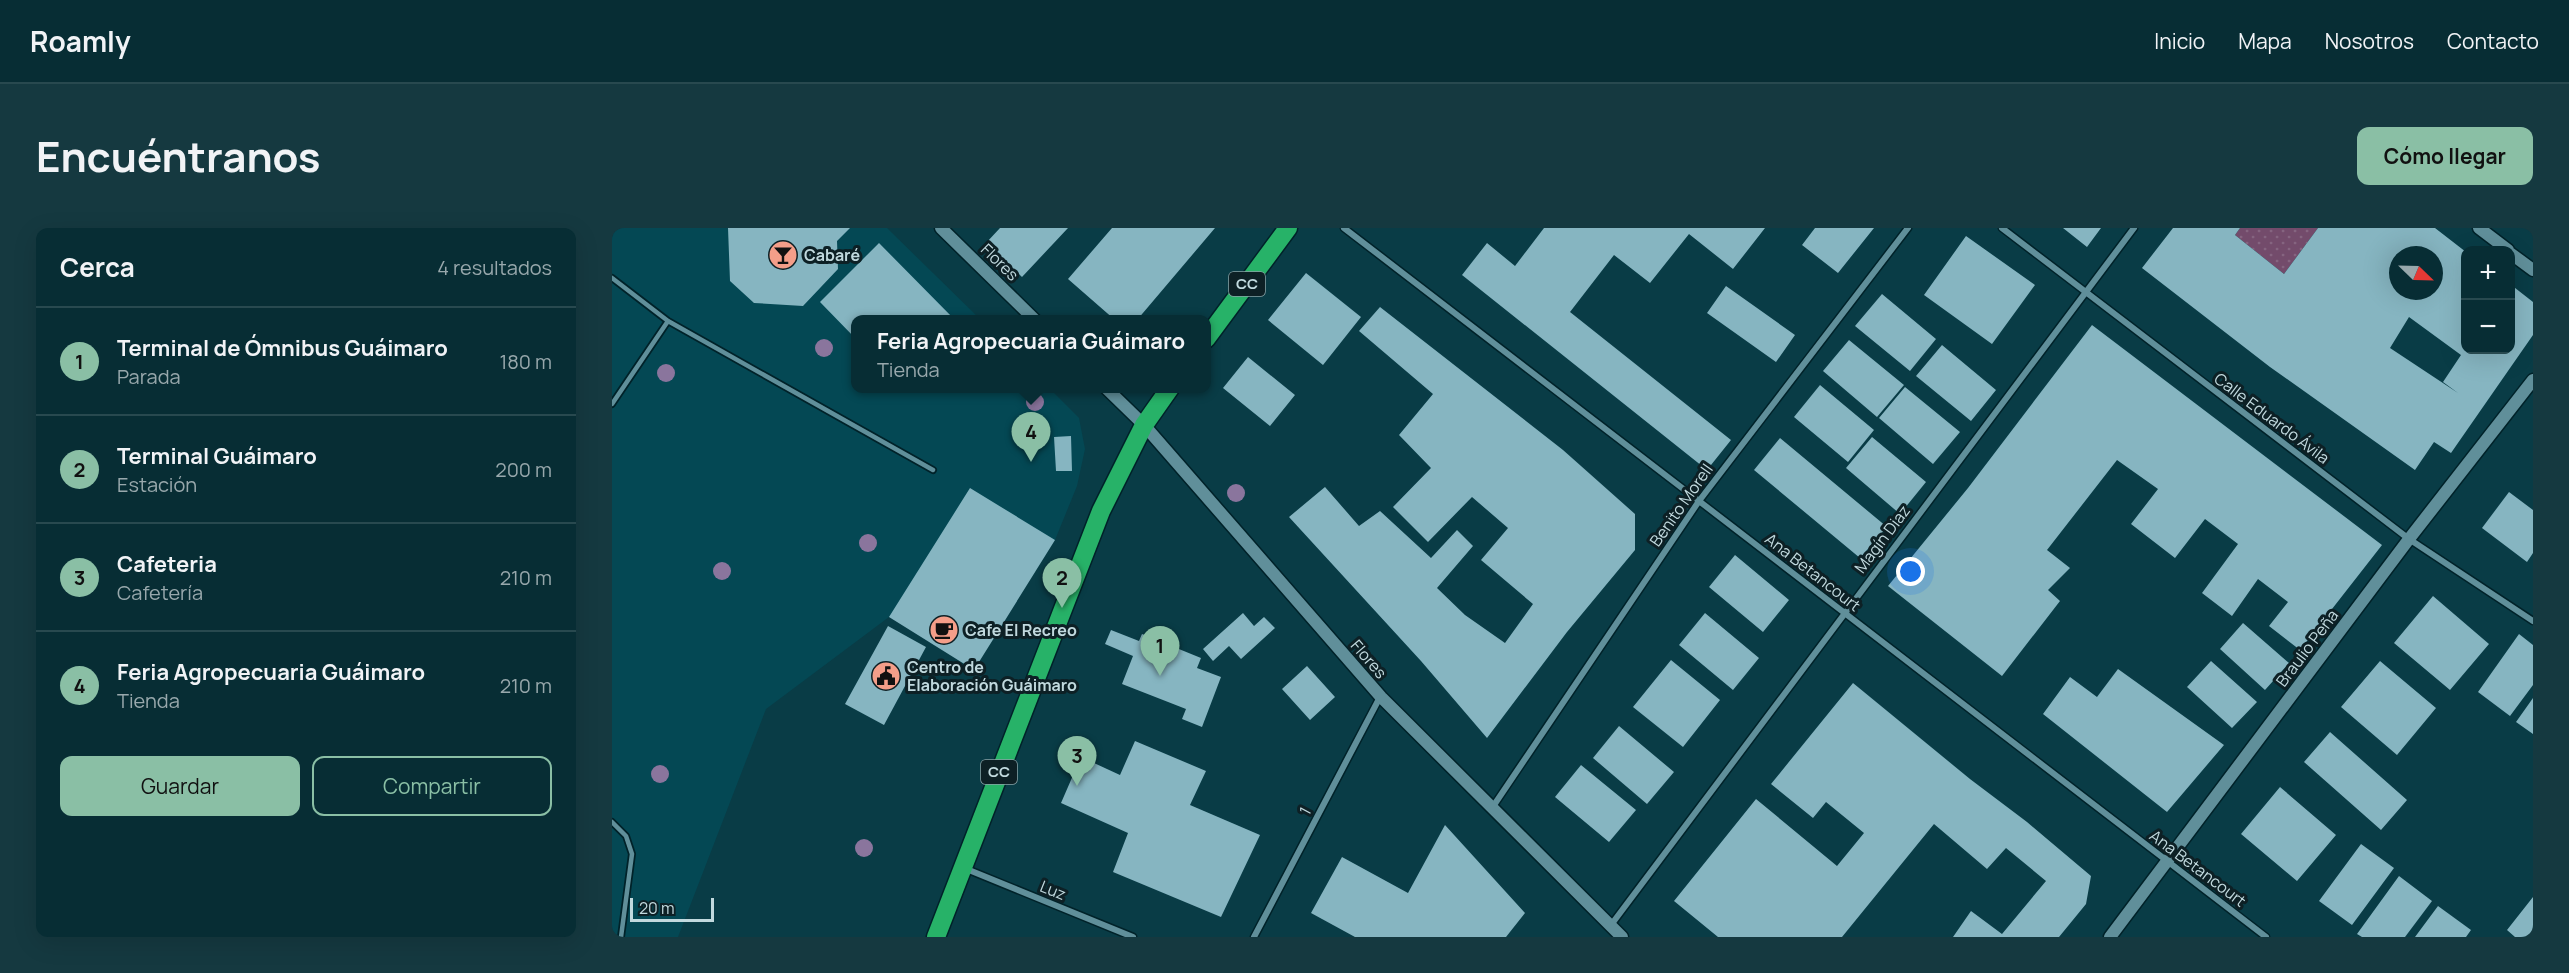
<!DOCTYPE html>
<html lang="es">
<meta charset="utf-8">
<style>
body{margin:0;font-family:Manrope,sans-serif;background:#153940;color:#f1f3f6}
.controls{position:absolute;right:18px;top:18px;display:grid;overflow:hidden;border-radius:12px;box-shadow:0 6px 24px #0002}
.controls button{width:54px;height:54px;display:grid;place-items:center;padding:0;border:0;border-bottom:2px solid #28494f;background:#072d34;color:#f1f3f6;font:30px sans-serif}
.compass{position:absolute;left:1777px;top:18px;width:54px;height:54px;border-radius:50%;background:#072d34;box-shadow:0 6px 24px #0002;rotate:113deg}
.scale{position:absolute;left:18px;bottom:15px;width:84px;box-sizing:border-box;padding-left:6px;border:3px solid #c1d9de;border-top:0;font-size:16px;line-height:21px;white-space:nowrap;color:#c1d9de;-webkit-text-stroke:4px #0d2025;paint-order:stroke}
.you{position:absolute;left:1299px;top:344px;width:21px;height:21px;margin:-15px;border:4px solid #fff;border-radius:50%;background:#1a73e8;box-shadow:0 0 0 9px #1a73e833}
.badge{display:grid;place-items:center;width:39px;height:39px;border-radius:50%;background:#8abfa5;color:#111;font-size:20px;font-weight:700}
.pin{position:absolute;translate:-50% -50px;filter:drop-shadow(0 2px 3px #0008)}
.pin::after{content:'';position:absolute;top:32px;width:21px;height:18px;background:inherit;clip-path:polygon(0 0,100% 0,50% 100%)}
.popup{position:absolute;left:239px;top:87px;width:360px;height:78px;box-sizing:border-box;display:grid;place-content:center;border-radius:12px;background:#072d34;filter:drop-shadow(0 2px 4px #0005);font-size:20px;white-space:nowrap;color:#98a8ac}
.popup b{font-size:22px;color:#f1f3f6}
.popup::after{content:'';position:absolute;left:50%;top:100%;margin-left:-12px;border:12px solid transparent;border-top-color:#072d34}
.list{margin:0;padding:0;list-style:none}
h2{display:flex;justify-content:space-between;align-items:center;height:78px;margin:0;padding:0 24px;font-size:26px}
h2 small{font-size:20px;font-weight:400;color:#98a8ac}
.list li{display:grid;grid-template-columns:39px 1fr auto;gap:18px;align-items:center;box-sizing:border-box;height:108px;padding:0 24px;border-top:2px solid #28494f}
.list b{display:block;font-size:22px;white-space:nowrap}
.list p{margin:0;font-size:20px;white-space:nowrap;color:#98a8ac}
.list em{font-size:20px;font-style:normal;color:#98a8ac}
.actions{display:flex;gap:12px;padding:18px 24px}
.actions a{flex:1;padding:14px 0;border:2px solid #8abfa5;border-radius:12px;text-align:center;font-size:21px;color:#8abfa5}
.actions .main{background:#8abfa5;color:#111}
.map{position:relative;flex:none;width:1921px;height:709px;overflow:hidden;border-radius:12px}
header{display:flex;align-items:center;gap:36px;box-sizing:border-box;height:84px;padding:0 30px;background:#072d34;border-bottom:2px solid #28494f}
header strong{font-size:28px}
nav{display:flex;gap:33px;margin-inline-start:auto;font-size:21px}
.intro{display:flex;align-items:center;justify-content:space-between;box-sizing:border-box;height:144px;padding:0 36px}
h1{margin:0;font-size:42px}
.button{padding:15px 27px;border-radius:12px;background:#8abfa5;color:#111;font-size:21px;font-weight:700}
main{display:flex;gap:36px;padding:0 36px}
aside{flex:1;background:#072d34;border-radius:12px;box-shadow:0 6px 24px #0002}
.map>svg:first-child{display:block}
.built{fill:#044854}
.grass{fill:url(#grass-dots)}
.building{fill:#86b5c1;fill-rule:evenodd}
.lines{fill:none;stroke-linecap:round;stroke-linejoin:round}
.lane-casing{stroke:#002229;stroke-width:8}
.street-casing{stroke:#002229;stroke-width:9}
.secondary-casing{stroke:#002229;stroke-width:15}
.highway-casing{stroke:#002229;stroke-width:21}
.lane{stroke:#608f9a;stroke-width:4.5}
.street{stroke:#608f9a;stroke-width:6}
.secondary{stroke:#608f9a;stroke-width:12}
.highway{stroke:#27b268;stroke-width:18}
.tree{fill:#8a759d}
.labels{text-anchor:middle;stroke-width:6;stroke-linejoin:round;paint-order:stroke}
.shield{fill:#0d2025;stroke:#8ba2a6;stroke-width:1.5}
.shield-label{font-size:15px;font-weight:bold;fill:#c1d9de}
.poi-label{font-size:16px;font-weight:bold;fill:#c1d9de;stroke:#0d2025;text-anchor:start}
.street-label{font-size:16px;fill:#c1d9de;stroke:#0d2025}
</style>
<header>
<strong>Roamly</strong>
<nav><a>Inicio</a><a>Mapa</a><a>Nosotros</a><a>Contacto</a></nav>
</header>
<div class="intro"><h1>Encuéntranos</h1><a class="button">Cómo llegar</a></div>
<main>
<aside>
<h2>Cerca<small>4 resultados</small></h2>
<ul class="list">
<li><span class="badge">1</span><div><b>Terminal de Ómnibus Guáimaro</b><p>Parada</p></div><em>180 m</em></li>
<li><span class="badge">2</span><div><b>Terminal Guáimaro</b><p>Estación</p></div><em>200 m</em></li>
<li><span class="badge">3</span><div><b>Cafeteria</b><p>Cafetería</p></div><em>210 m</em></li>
<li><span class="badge">4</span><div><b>Feria Agropecuaria Guáimaro</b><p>Tienda</p></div><em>210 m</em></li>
</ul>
<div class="actions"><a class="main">Guardar</a><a>Compartir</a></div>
</aside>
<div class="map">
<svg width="1921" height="709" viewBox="0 0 1921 709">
<defs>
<pattern id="grass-dots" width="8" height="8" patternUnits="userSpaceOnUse" patternTransform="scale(1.5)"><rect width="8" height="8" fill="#734b6b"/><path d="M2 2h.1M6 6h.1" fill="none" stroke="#856480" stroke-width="1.8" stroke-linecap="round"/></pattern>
</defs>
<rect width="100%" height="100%" fill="#093c46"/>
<path class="built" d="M0 0H275L368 91 243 92V160L438 161 467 190 473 221 465 258 443 312 277 389 154 481 66 709H0Z"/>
<path class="grass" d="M1628 0H1706L1672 46 1623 7Z"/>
<path class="building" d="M116 0H238L225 13 226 41 191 78 142 75 118 53Z
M388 0H456L410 49 374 15Z
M500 0H603L525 92H503L456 51Z
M932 0H1153L1121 41 1077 6 1038 55 1002 27 958 84 1119 212 1095 242 850 47 875 15 903 38Z
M1203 0H1262L1226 45 1190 17Z
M1451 0H1489L1475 19Z
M1561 0H1628L1623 7 1672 46 1706 0H1823L1854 24V122H1898V56L1921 74V107L1839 225 1822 214 1803 242 1658 139 1530 40ZM1786 27H1822V63H1786ZM1797 89 1849 127 1831 154 1846 165 1778 120Z
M1354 8 1423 57 1380 116 1312 67Z
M267 15 343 92H243V110L208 74Z
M694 45 749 89 711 137 656 92Z
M1114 58 1183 107 1164 134 1095 85Z
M1270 66 1324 111 1298 143 1243 98Z
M768 79 951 222 1023 286V322L955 404 875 510 809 433 677 289 713 259 747 298 768 283 819 330 845 302 861 318 825 360 853 387 893 415 921 376 869 332 896 300 860 269 816 314 781 279 819 240 787 207 821 166 747 103Z
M1480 97 1770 317 1688 422 1657 398 1676 374 1646 351 1620 388 1590 365 1626 316 1593 291 1563 330 1519 296 1546 261 1505 232 1435 322 1458 340 1436 362 1448 373 1390 448 1276 358 1356 260Z
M1237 112 1292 157 1265 189 1211 143Z
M1330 117 1384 162 1359 193 1304 148Z
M636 129 683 167 658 198 611 160Z
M1208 157 1262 202 1236 234 1182 189Z
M1293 159 1348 204 1321 236 1267 190Z
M459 208 460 243H444L442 209Z
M1260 209 1314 254 1288 286 1234 240Z
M1168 210 1275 299 1248 330 1142 242Z
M358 260 443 312 362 442 277 389Z
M1897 264 1921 282V325L1915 334 1870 300Z
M1123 327 1177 372 1151 404 1097 359Z
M1821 368 1877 416 1838 462 1782 415Z
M631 385 642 398 652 389 663 400 629 431 617 418 601 433 591 421Z
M1093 385 1147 430 1121 462 1067 417Z
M1631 395 1677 435 1653 462 1608 421Z
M276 398 314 419 272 497 233 476Z
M499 402 527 413 530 406 589 430 585 440 609 449 590 499 570 491 574 481 510 456 521 428 493 416Z
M1907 406 1921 417V457L1898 488 1866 464Z
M1059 432 1108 472 1071 519 1021 479Z
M1599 433 1645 474 1620 500 1575 459Z
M1768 433 1824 480 1785 527 1729 479Z
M695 438 723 469 698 492 670 461Z
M1506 441 1612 517 1555 584 1431 486 1458 449 1485 469Z
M1241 455 1358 551 1415 594 1479 648 1474 676 1447 709H1341L1359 683 1390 706 1434 653 1394 620 1375 641 1322 596 1230 709H1106L1062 673 1144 571 1225 638 1252 605 1214 574 1201 590 1159 556Z
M1921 470V506L1904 494Z
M1007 498 1062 544 1035 576 981 530Z
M1718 504 1795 572 1769 602 1692 534Z
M523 513 594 543 578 577 648 607 609 689 501 644 516 605 449 575 469 529 508 547Z
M969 537 1024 582 997 614 943 569Z
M1668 559 1724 607 1685 653 1629 606Z
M833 597 913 685 894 709H743L699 685 730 629 796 665Z
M1749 616 1782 640 1740 697 1707 673Z
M1787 648 1820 673 1793 709H1750L1745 706Z
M1921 669V709H1903L1895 702Z
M1826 678 1859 702 1854 709H1803Z"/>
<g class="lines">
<g class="lane-casing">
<path id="lane" d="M0 50 56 93 321 242
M0 176 56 93
M0 594 14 608 20 626 9 709"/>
</g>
<g class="street-casing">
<path id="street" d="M732 0 1654 709
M1390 0 1797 311 1921 393
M880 580 1087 273 1296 0
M352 640 521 709
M999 697 1522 0
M642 709 768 469"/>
</g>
<g class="secondary-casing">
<path id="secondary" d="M329 0 423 92
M1867 0 1896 22
M1898 25 1921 42
M494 160 532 197 769 469 1010 709
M1498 709 1797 311 1921 152"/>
</g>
<g class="highway-casing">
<path id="highway" d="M594 111 676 0
M324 709 489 283 532 197 558 160"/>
</g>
<use href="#lane" class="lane"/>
<use href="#street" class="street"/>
<use href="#secondary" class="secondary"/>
<use href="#highway" class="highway"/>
</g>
<g class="tree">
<circle cx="212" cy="120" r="9"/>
<circle cx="54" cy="145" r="9"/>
<circle cx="423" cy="174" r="9"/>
<circle cx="624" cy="265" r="9"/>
<circle cx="256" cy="315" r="9"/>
<circle cx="110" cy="343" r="9"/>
<circle cx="48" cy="546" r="9"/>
<circle cx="252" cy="620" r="9"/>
</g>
<defs>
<g id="bar-disc" transform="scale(1.5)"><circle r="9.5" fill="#f49e89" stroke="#0d2025"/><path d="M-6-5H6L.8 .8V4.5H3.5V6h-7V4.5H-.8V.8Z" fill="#111"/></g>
<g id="cafe-disc" transform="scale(1.5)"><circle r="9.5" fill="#f49e89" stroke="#0d2025"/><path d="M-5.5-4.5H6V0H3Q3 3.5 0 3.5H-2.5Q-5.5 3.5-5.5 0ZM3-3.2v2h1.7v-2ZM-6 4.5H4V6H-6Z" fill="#111"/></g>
<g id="civic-disc" transform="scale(1.5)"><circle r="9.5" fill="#f49e89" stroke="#0d2025"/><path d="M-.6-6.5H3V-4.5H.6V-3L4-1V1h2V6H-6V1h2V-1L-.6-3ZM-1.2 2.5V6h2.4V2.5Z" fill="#111"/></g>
</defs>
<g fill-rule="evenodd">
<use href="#bar-disc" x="171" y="27"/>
<use href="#cafe-disc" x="332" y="402"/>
<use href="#civic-disc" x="274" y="448"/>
</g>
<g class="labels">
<g class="shield">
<rect x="617" y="44" width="36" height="24" rx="4.5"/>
<rect x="369" y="532" width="36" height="24" rx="4.5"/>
</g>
<g class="shield-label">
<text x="635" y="61">CC</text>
<text x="387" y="549">CC</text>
</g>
<g class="poi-label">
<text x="192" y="33">Cabaré</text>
<text x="353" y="408">Cafe El Recreo</text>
<text x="295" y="445">Centro de<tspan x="295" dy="18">Elaboración Guáimaro</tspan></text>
</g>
<g class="street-label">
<text transform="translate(388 34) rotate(44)" y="6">Flores</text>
<text transform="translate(1660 190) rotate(37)" y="6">Calle Eduardo Ávila</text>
<text transform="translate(1069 277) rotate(-55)" y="6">Benito Morell</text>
<text transform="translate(1270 311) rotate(-53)" y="6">Magín Diaz</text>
<text transform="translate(1201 344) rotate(38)" y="6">Ana Betancourt</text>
<text transform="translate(1695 420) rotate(-53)" y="6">Braulio Peña</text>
<text transform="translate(757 431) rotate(49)" y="6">Flores</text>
<text transform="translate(693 583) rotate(-62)" y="6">1</text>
<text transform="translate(1586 640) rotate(37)" y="6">Ana Betancourt</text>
<text transform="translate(441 662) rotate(22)" y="6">Luz</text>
</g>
</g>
</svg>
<div class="controls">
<button>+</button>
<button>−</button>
</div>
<svg class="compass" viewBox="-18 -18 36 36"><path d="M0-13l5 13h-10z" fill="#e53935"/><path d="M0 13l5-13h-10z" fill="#98a8ac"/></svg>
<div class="scale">20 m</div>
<div class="you"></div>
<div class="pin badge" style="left:548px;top:448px">1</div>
<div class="pin badge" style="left:450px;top:380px">2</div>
<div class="pin badge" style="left:465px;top:558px">3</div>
<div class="pin badge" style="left:419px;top:234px">4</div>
<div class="popup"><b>Feria Agropecuaria Guáimaro</b>Tienda</div>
</div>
</main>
